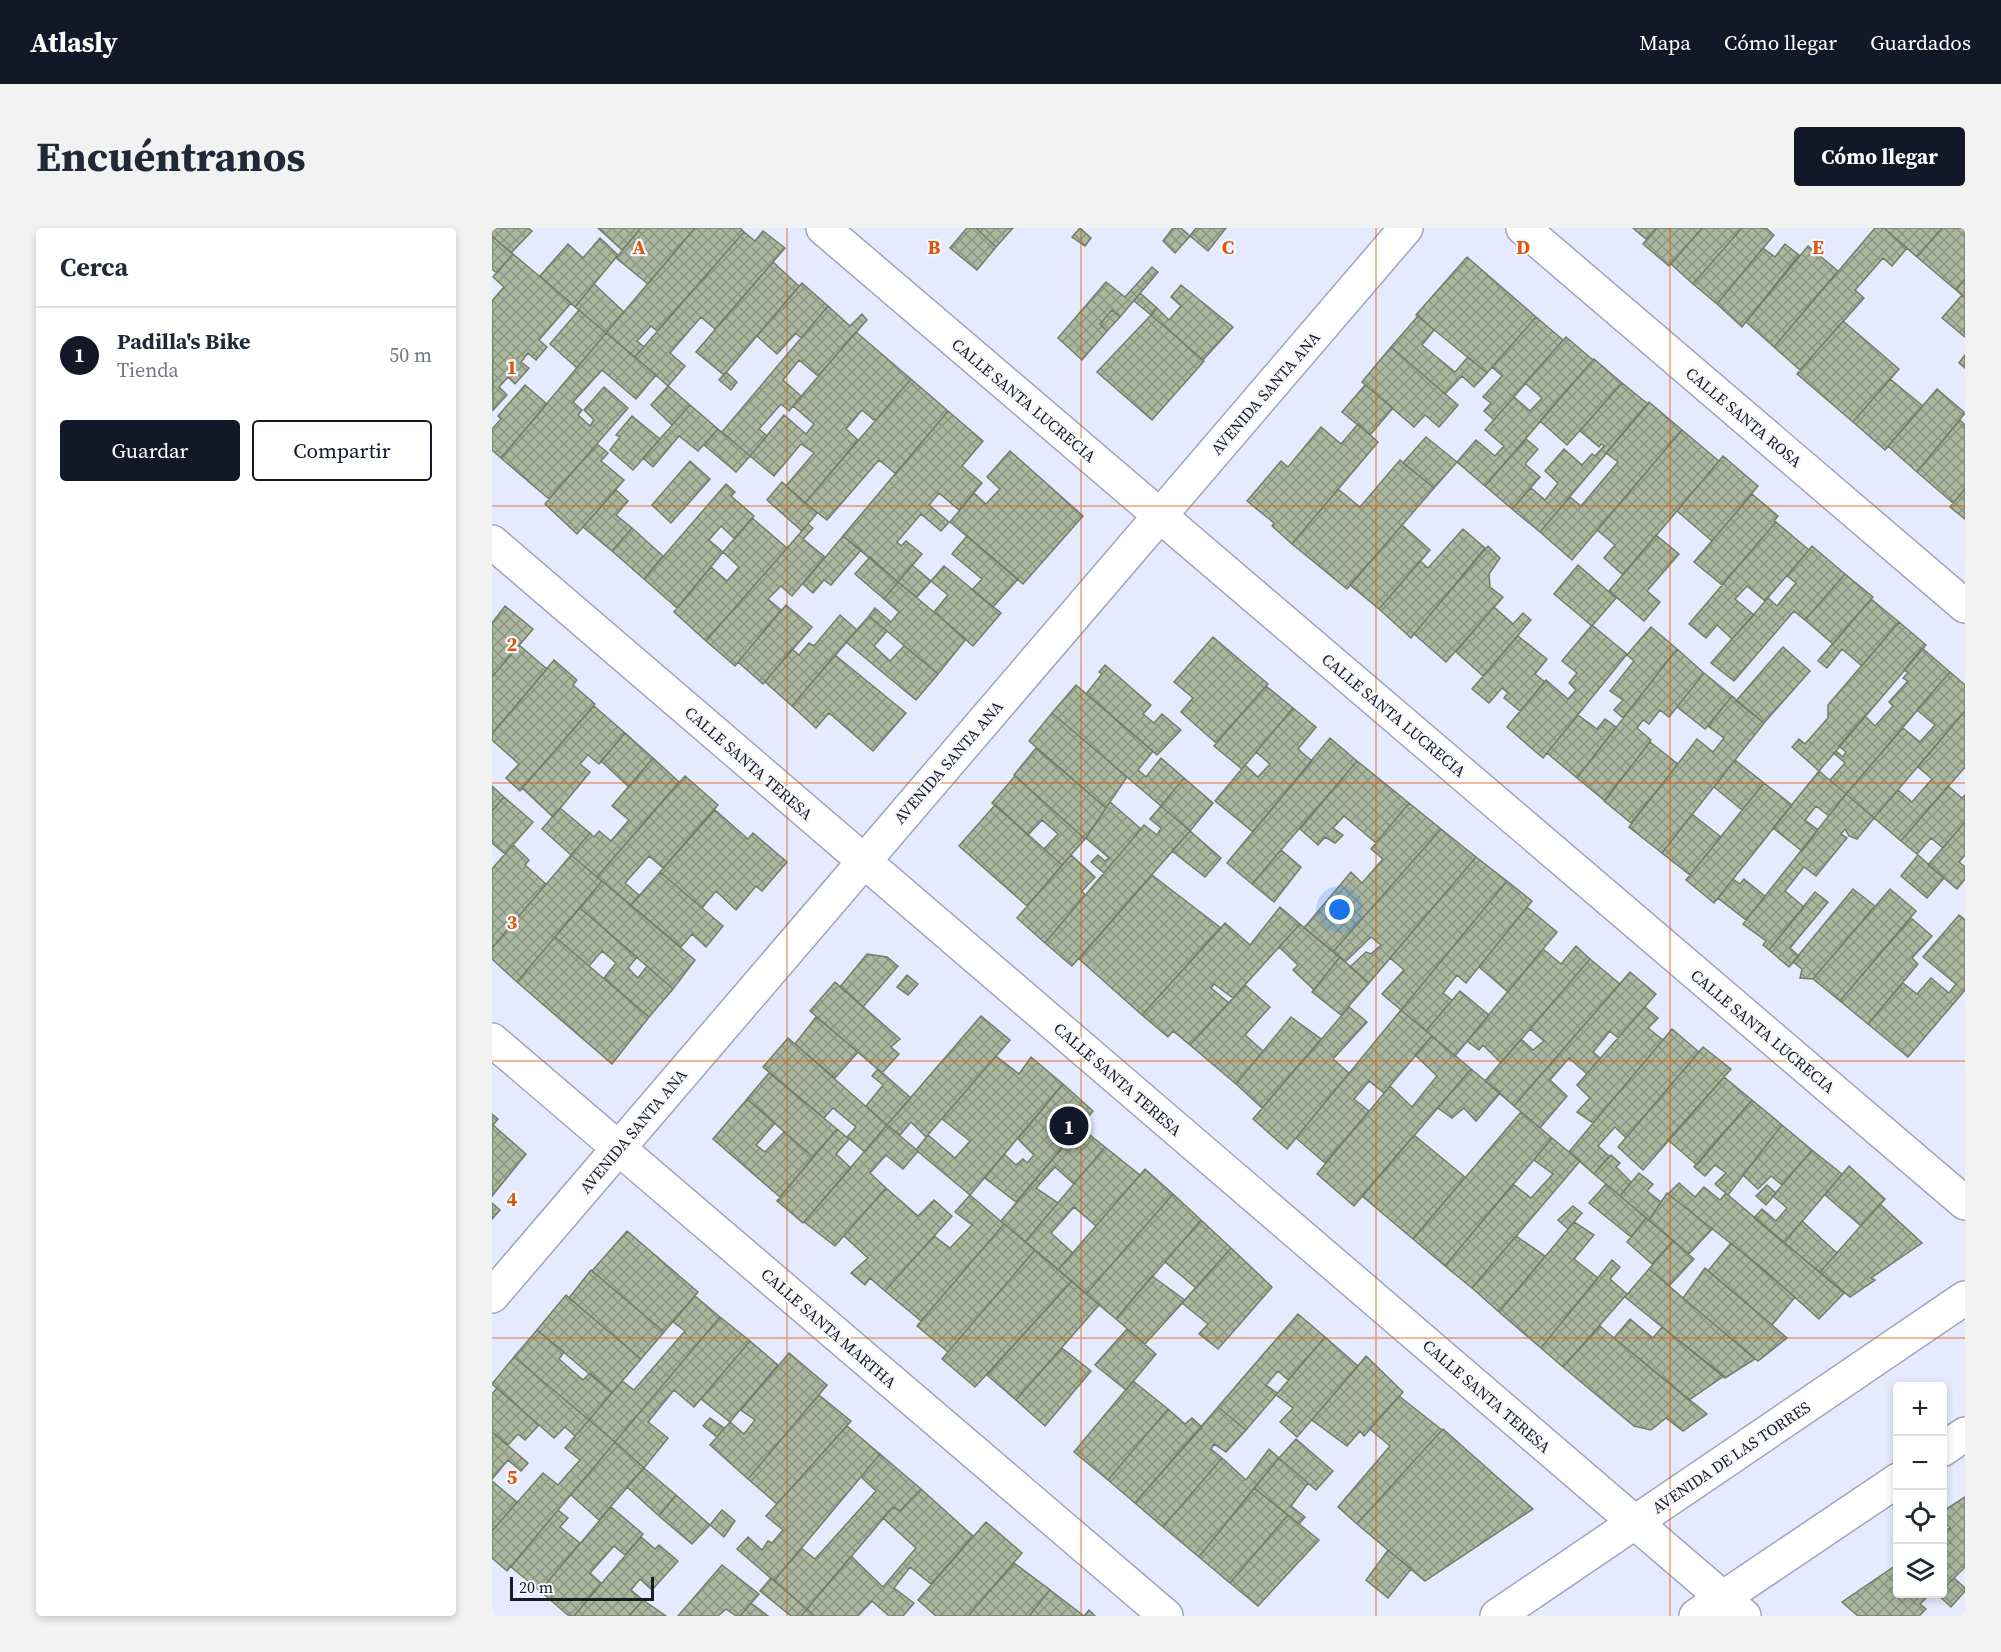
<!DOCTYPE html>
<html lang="es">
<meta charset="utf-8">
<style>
body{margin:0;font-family:"Source Serif 4",serif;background:#f2f2f3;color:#1f2937}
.controls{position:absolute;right:18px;bottom:18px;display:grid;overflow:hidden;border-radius:6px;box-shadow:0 3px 9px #0003}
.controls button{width:54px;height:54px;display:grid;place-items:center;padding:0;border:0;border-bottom:2px solid #e0e1e3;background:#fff;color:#1f2937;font:30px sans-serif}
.scale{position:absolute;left:18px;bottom:15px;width:144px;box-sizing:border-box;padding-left:6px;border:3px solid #1a1c25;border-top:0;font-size:16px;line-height:21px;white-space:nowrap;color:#1a1c25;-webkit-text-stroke:4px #f7f8fd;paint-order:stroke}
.you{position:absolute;left:848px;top:682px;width:21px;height:21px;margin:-15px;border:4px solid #fff;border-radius:50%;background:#1a73e8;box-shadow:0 0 0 9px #1a73e833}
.badge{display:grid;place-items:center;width:39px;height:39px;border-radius:50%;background:#111827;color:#fff;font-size:20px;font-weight:700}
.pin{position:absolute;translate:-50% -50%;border:3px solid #fff;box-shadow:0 2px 6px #0006}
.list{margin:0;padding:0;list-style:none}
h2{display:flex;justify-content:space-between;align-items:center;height:78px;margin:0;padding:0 24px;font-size:26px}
h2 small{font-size:20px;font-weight:400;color:#747a83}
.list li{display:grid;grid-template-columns:39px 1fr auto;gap:18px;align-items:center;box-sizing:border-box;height:96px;padding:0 24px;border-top:2px solid #e0e1e3}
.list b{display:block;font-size:22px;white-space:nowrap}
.list p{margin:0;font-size:20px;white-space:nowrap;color:#747a83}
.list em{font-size:20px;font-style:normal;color:#747a83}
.actions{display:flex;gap:12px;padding:18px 24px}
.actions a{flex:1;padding:14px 0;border:2px solid #111827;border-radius:6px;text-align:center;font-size:21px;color:#111827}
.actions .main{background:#111827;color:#fff}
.icon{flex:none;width:33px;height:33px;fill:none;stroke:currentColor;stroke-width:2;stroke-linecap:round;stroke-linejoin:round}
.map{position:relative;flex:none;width:1473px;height:1388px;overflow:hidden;border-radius:6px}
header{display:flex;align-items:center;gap:36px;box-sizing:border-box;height:84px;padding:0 30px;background:#111827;color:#fff}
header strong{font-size:28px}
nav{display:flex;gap:33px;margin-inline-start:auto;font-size:21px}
.intro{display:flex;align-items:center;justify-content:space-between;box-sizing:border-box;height:144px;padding:0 36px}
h1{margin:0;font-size:42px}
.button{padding:15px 27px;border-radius:6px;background:#111827;color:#fff;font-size:21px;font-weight:700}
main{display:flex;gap:36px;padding:0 36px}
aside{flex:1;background:#fff;border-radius:6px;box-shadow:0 3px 9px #0003}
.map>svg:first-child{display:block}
.building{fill:url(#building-cross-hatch);stroke:#727e68;stroke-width:1.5}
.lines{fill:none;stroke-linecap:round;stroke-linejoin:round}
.minor-casing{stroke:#a0a4bc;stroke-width:36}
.minor{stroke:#fff;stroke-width:33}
.grid{fill:none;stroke:#de560d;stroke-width:1.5;stroke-opacity:0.55}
.labels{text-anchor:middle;stroke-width:4.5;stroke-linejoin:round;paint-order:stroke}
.street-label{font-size:16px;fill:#1a1c25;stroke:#f7f8fd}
.grid-label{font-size:20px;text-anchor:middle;font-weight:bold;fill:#de560d;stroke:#f7f8fd;stroke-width:4.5;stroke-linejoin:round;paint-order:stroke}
</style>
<header>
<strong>Atlasly</strong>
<nav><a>Mapa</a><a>Cómo llegar</a><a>Guardados</a></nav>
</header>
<div class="intro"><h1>Encuéntranos</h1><a class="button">Cómo llegar</a></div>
<main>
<aside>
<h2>Cerca<small></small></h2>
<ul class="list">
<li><span class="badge">1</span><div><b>Padilla's Bike</b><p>Tienda</p></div><em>50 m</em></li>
</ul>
<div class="actions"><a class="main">Guardar</a><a>Compartir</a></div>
</aside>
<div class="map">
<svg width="1473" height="1388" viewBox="0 0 1473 1388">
<defs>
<pattern id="building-cross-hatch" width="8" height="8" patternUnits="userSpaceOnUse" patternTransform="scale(1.5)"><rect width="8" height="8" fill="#abb79f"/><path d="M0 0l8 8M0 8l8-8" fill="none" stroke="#8a9481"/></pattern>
</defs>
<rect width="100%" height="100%" fill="#e6eaff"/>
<path class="building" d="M0 0H36L40 3 19 25 0 8Z
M106 0H149L130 22Z
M149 0H203L156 56 124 30Z
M203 0H248L252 4 165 103 159 98 145 113 152 119 143 129 114 105Z
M475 0H484L504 19 485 42 458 20Z
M484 0H521L504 19Z
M588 0 599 10 593 18 580 9Z
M681 0H689L698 8 683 25 671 13Z
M704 0H734L716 23 698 8Z
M1141 0H1165L1155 12Z
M1165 0H1210L1177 38 1151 16Z
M1210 0H1250L1201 56 1179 36Z
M1250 0H1274L1282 7 1225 76 1201 56Z
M1383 0H1392L1415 20 1400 38 1391 30 1363 62 1372 70 1308 142 1282 119Z
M1392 0H1448L1449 1 1425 29Z
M1450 0H1470L1473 3V51L1464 62 1425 29Z
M271 3 293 20 223 101 209 89 178 125 193 138 176 158 143 129 252 4 263 13Z
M0 8 21 26 5 45 0 41Z
M108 10 126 27 83 79 48 48 76 16 91 30Z
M1293 16 1307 27 1250 99 1225 76 1271 20 1283 29Z
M1316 18 1346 43 1282 119 1254 94Z
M21 26 79 75 47 112 55 119 44 132 36 125 29 134 37 140 23 156 16 149 7 159 15 167 1 182 0 73 12 59 1 49Z
M975 29 1044 89 995 145 924 87Z
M281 34 307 58 232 147 204 124Z
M660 39 666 44 628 89 620 82 608 96 615 103 590 132 566 110 614 54 633 69Z
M1473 51V70L1464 62Z
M310 55 336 78 309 110 304 105 285 126 265 108Z
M102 56 132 84 114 105 83 79Z
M689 57 741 99 711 132 659 87 665 80 677 92 689 78 679 69Z
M648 65 665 80 659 87 642 73Z
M1470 67 1473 70V109L1450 90Z
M336 78 358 98 370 86 375 92 326 148 307 132 291 152 309 168 297 183 289 176 267 201 275 208 258 228 230 204Z
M87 82 114 105 85 140 58 116Z
M620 82 628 89 615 103 608 96Z
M659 87 712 133 660 192 605 144Z
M926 88 942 102 930 117 963 144 976 129 995 145 982 159 970 148 953 166 899 119Z
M1044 89 1071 112 1002 192 992 183 999 175 991 169 1010 148 1000 139Z
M1351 93 1407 141 1361 194 1305 146Z
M364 104 419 151 383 193 370 182 354 201 366 212 313 275 294 258 322 225 309 216 282 248 258 228 292 187 314 206 322 196 301 178Z
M114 105 164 147 144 171 110 142 81 174 90 182 86 187 98 198 102 192 92 182 112 159 136 180 57 271 9 230Z
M1074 109 1101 132 993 258 965 234 984 212 1003 228 1012 218 993 202 1022 169 1038 183 1050 170 1033 155Z
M899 119 966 177 947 199 933 187 922 199 870 154Z
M1473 127V140L1467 135Z
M1102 131 1130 155 1075 217 1048 193Z
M234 144 245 154 239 162 227 152Z
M419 151 456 183 404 246 387 232 335 292 313 275Z
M1398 151 1431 178 1393 222 1361 194Z
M1130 155 1156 176 1048 304 1020 281 1039 260 1053 272 1066 255 1053 243 1072 221 1090 237 1100 226 1103 228 1112 218 1109 216 1107 219 1088 203Z
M33 157 55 176 9 230 0 222V201L9 191 6 188Z
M873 157 901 180 878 207 850 184Z
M176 158 198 177 180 197 159 177Z
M1445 161 1473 185 1425 244 1396 218Z
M1157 174 1190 202 1080 332 1048 304 1078 269 1089 278 1126 234 1114 225Z
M198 177 226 201 206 223 187 208 161 239 151 230Z
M456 183 491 213 470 238 490 255 467 282 447 265 437 277 457 294 449 303 429 286 405 314 409 318 414 313 430 326 406 354 351 308Z
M140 188 168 211 141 242 118 222 128 209 124 207Z
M1468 192 1473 197V261L1461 275 1425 244Z
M866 196 886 214 800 316 780 298 782 295 755 273 789 233 796 239 829 199 849 216Z
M226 201 258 228 244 244 212 217Z
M1190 202 1227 233 1131 347 1112 330 1123 317 1105 302Z
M934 209 965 234 942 260 911 235Z
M1034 211 1046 221 1033 236 1048 249 1020 281 993 258Z
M105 216 116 225 109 233 132 252 85 306 53 276Z
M518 223 591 288 531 356 458 294 482 265 494 276 508 261 495 249Z
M1231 228 1266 258 1220 313 1185 283Z
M908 232 942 260 855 361 800 316 846 261 868 279Z
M198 233 218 251 179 295 160 277Z
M290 254 325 285 310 303 275 272Z
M234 256 243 264 239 268 262 288 243 311 229 298 217 312 231 324 185 380 152 351Z
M1473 261V291L1458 279Z
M124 262 136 273 124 287 140 300 120 323 91 299Z
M1260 266 1286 288 1282 293 1284 294 1230 357 1202 334Z
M260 290 295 320 214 413 182 384 219 339 235 353 247 339 231 324Z
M1284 294 1317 322 1273 373 1255 358 1243 371 1262 387 1240 411 1225 397 1214 410 1197 396Z
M316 296 321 300 311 311 333 329 300 368 289 358 276 371 289 382 243 438 214 413Z
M910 297 938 322 887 381 858 357Z
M140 300 171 328 152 351 120 323Z
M971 301 993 320 919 410 887 381 928 333 936 340Z
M1164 307 1187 326 1155 363 1168 374 1152 393 1117 363Z
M351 308 369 322 339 357 332 352 321 365 311 356Z
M475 308 526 351 501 379 480 362 490 351 460 326Z
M996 318 1008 330 997 346 998 359 1011 369 954 434 922 406Z
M1320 318 1353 346 1313 392 1302 383 1242 453 1219 435 1276 370 1285 378 1304 355 1295 348Z
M378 329 406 354 392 371 363 346Z
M420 337 439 353 425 369 406 354Z
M1086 337 1124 370 1100 398 1062 366Z
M452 338 509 385 481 418 442 384 456 367 439 353Z
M1353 346 1381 369 1341 416 1313 392Z
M406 354 474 411 446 446 377 388 383 380 399 394 407 384 392 371Z
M1379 371 1407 394 1370 438 1350 421 1335 440 1326 433Z
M294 377 320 399 271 456 246 434Z
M13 378 41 401 0 449V395Z
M1002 379 1021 396 1031 385 1039 392 991 448 964 424Z
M348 387 365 402 300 478 273 454 300 421 307 427 317 415 322 418Z
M377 388 395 403 382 418 398 433 412 418 446 446 424 472 354 414Z
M1407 394 1434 417 1327 543 1300 519 1307 511 1313 516 1336 490V477Z
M1100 397 1135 426 1051 530 1015 499 1054 452 1076 471 1084 462 1077 455 1085 445 1070 433Z
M1159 399 1185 421 1131 490 1122 482 1131 472 1118 463 1142 433 1135 427Z
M1026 408 1055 431 1043 446 1053 454 1028 483 1012 470 1016 465 1010 460 997 475 980 461Z
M721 409 776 456 724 515 689 484 701 470 682 454Z
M27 417 55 441 0 506V449Z
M1291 419 1318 443 1272 495 1244 473Z
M1430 420 1458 444 1354 566 1338 552 1353 535 1342 525 1344 523 1351 529 1354 524 1347 518 1373 488 1383 498 1401 478 1397 474 1416 453 1411 450 1416 445 1412 442Z
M1185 421 1212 445 1177 489 1168 482 1157 496 1151 492 1145 500 1159 512 1113 573 1085 550Z
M343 427 414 485 381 523 337 485 324 500 300 478Z
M62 432 85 452 81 457 103 476 28 563 14 550 27 536 0 512V506Z
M613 437 659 477 651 486 662 495 670 486 689 502 665 527 594 466 610 446 607 444Z
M1458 444 1473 457V483L1382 590 1354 566 1411 500 1428 514 1443 497 1425 482Z
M1212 445 1240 468 1213 501 1185 479Z
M584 457 661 523 646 542 654 549 669 530 692 550 669 578 560 485Z
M774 458 801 480 750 541 722 518Z
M1240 468 1272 495 1170 625 1137 599 1205 511 1221 524 1232 510 1216 498Z
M102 478 133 505 107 536 96 527 88 536 98 544 61 589 30 560Z
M801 480 824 499 806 521 820 533 761 604 723 573 753 537 766 549 778 536 764 524Z
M1473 483V539L1409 613 1382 590 1406 562 1420 574 1440 551 1426 539Z
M560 485 635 549 614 580 537 513Z
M1086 487 1105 501 1113 491 1124 499 1085 550 1055 525Z
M133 505 161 530 137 559 109 533Z
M838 510 865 533 760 656 735 635Z
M1158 514 1186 536 1139 595 1112 573Z
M544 520 614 580 593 611 522 547Z
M161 530 187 554 105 649 79 627 98 605 102 609 107 603 119 613 137 592 120 578Z
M1243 532 1272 555 1250 582 1222 559Z
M865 533 917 575 884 615 852 588 841 600 851 607 843 615 833 609 826 617 808 601Z
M1327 543 1354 566 1337 588 1324 578 1313 592 1326 602 1310 623 1281 600Z
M193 548 226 577 171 640 157 628 133 655 147 667 139 677 105 649Z
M523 548 593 611 570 637 552 621 566 606 550 592 536 607 500 575Z
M692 550 721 575 698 603 669 578Z
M1272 555 1300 577 1222 675 1194 652Z
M0 558 12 569 0 583Z
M1456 558 1470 570 1473 567V594L1451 620 1439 610 1425 626 1409 613Z
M1354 566 1382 590 1365 611 1357 608 1353 601 1349 606 1355 610 1324 648 1312 639 1293 663 1312 679 1277 722 1271 717 1274 713 1251 696Z
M12 569 41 594 13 626 0 615V583Z
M618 574 649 601 612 645 599 634 606 627 613 633 617 630 594 610Z
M917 575 949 601 841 724 812 700 859 644 870 655 891 631 879 621Z
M503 577 570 637 535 678 467 618Z
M669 578 698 603 580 738 553 715 649 601 652 597 665 607 669 600 658 591Z
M68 580 98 605 79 627 50 601Z
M223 582 256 611 261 605 295 634 270 663 264 658 244 682 224 663 210 680 168 644Z
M1200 586 1229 609 1198 647 1170 625Z
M1473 594V627L1467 634 1473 639V651L1465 661 1436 637Z
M949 601 984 629 877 755 858 739 874 724 879 726 889 717 879 709 853 734 841 724Z
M698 603 729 630 713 649 680 623Z
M21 617 37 632 33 637 54 656 0 720V641Z
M789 622 809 639 782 674 760 656Z
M79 627 110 653 25 754 0 731V720Z
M579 627 603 649 590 663 593 667 553 715 525 690Z
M1426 627 1452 650 1435 670 1409 648Z
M984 629 1015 653 909 782 890 766 912 742 898 730Z
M168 644 231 698 214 719 200 706 189 719 139 677Z
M660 647 729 700 650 787 587 731Z
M1241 651 1248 656 1252 651 1273 668 1254 692 1226 670Z
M110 653 203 732 181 761 88 680Z
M1015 653 1040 673 974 755 965 747 951 765 960 772 934 803 909 782Z
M1361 661 1383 678 1321 751 1308 750 1310 741 1301 734Z
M1398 661 1424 683 1348 773 1321 751Z
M1323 664 1336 674 1298 720 1307 728 1297 739 1277 722Z
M788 679 808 696 741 770 722 756 719 760 737 775 698 817 681 803 676 809 650 787 733 695 758 717Z
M1035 679 1065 704 1016 764 987 739Z
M88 680 145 729 136 740 146 750 155 738 181 761 157 789 112 750 124 735 110 723 97 738 63 709Z
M1467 687 1473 692V762L1416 829 1376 796 1411 755 1425 766 1439 750 1457 765 1464 756 1431 729Z
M1419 690 1440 708 1420 730 1426 736 1376 796 1348 773Z
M808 696 848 729 822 762 801 742 806 737 787 719Z
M63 709 157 789 120 836 25 754Z
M1084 718 1098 731 1009 835 991 817 987 822 975 813 1051 721 1069 736Z
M375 726 395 729 406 738 371 779 348 759Z
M848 729 877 755 849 787 820 764Z
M1098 731 1128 756 1022 878 993 853 1029 811 1041 822 1052 813 1038 801Z
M1138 744 1164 766 1126 810 1118 803 1101 824 1108 830 1095 846 1077 830 1058 852 1075 868 1048 900 1022 878Z
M415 747 426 756 416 767 405 759Z
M343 754 408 811 399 819 407 826 390 845 318 783Z
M753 757 778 779 753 807 771 823 744 856 698 817Z
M968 763 997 787 963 828 934 803Z
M857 779 875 794 841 831 857 845 795 921 761 891Z
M1153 779 1166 790 1156 800 1171 812 1101 895 1085 884 1098 870 1085 857Z
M909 782 940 808 892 865 877 853 862 871 877 883 833 935 804 910Z
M489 788 518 812 434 909 419 894 408 907 395 897Z
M324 789 366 824 343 850 303 816Z
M799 789 829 811 770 880 744 856Z
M1180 801 1207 824 1134 910 1123 899 1106 918 1117 928 1102 946 1077 924Z
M940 808 979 841 862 978 825 946 898 858 920 879 945 848 923 827Z
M296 810 395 897 373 924 355 909 364 899 341 880 332 890 271 839Z
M1211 819 1239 841 1151 942 1126 919Z
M504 828 527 846 539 829 571 856 478 967 424 922 436 907 463 930 478 913 450 891Z
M386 841 419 870 395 897 374 878 391 857 380 848Z
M979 841 1008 865 984 893 972 880 960 890 946 880Z
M277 845 345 901 321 929 255 871Z
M1232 849 1260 872 1205 937 1176 912Z
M571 856 601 883 524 974 493 950 512 926 524 937 531 931 535 935 542 927 526 911Z
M255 871 283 895 264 917 273 924 292 904 321 929 288 969 221 911Z
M1260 872 1290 897 1236 967 1223 956 1234 945 1223 937 1213 948 1202 939Z
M1029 884 1060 910 953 1038 921 1011Z
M0 886 6 891 1 897 34 926 0 968Z
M395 897 426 923 411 941 394 927 378 945 394 960 343 1018 312 994Z
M1290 897 1320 922 1290 957 1279 948 1266 961 1251 947Z
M588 899 613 919 582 956 563 939 544 960 566 975 533 1014 509 993Z
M345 901 357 911 344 926 359 940 311 995 285 973Z
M922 907 973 949 921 1011 870 968Z
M1060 910 1088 933 980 1060 953 1038 1021 956 1039 970 1061 946 1042 932Z
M613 919 648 947 604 998 582 979 559 1005 581 1025 566 1042 533 1014Z
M1320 922 1350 946 1292 1015 1262 990 1270 981 1284 993 1295 980 1281 968Z
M1119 927 1128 935 1124 939 1139 954 1128 968 1102 946Z
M1357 938 1393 971 1369 998 1333 967Z
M653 941 681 966 594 1066 566 1042Z
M1147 945 1161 956 1155 963 1169 974 1157 992 1128 968Z
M1187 955 1203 969 1212 959 1228 972 1233 966 1236 967 1352 1065 1327 1091 1270 1040 1176 966Z
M1114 956 1154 990 1139 1009 1097 975Z
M1275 957 1284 965 1274 977 1264 968Z
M394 960 426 988 442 972 460 988 393 1063 378 1050 373 1057 359 1045 376 1030 352 1008Z
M1175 965 1220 1001 1197 1026 1157 992Z
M681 966 709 992 624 1091 594 1066Z
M478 967 512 996 429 1093 393 1063 442 1008 458 1020 480 997 463 984Z
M0 975 8 982 0 991Z
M1388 976 1430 1015 1379 1050 1383 1052 1358 1069 1328 1044Z
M1081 978 1090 985 1076 1001 1066 992Z
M1154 990 1181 1013 1160 1036 1135 1014Z
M709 992 739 1020 704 1060 673 1034Z
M1310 993 1345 1025 1328 1044 1292 1015Z
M1082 994 1102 1007 1082 1031 1106 1050 1049 1120 1007 1084Z
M512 996 543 1022 456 1124 425 1098Z
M135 1003 206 1064 172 1104 100 1043Z
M1024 1008 1053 1028 1007 1084 980 1060Z
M1181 1013 1202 1031 1177 1058 1157 1041Z
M1239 1015 1303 1069 1280 1097 1216 1043Z
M739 1020 780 1059 726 1121 707 1106 716 1096 690 1075Z
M543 1022 580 1053 483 1159 450 1131Z
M1120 1032 1128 1039 1118 1051 1135 1066 1071 1139 1049 1120Z
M1213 1040 1280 1097 1295 1110 1266 1133 1191 1070Z
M1157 1041 1191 1070 1263 1131 1233 1150 1133 1069Z
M99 1042 172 1104 149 1131 77 1070Z
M660 1048 693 1072 653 1116 624 1091Z
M580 1053 607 1077 524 1172 495 1147Z
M74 1067 149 1131 120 1165 45 1102Z
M203 1068 228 1089 123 1214 97 1192 130 1153 142 1162 193 1103 181 1094Z
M806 1086 833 1109 796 1152 786 1143 774 1157 785 1165 784 1167 754 1202 726 1179Z
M228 1089 258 1113 202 1179 182 1162 156 1194 176 1210 152 1240 123 1214Z
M1138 1091 1161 1110 1170 1099 1232 1148 1197 1172 1122 1110Z
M1108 1098 1122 1110 1215 1186 1191 1203 1174 1190 1159 1202 1142 1198 1071 1139Z
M635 1101 664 1126 634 1162 603 1137Z
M45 1102 72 1124 67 1131 91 1152 98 1145 120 1165 97 1192 22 1129Z
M833 1109 866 1138 805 1209 788 1194 801 1180 784 1167Z
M258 1113 286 1137 238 1194 209 1171Z
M570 1120 599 1143 553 1198 524 1172Z
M297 1125 335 1157 256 1251 218 1217 238 1194 252 1206 263 1192 249 1182Z
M874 1128 911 1164 872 1208 868 1203 855 1218 820 1192Z
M22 1129 97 1192 83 1208 73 1199 62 1210 0 1156Z
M641 1153 676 1181 616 1252 582 1224Z
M5 1160 47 1197 33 1212 26 1206 16 1217 0 1204V1166Z
M327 1167 359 1193 285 1276 256 1251Z
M907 1168 950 1202 865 1296 846 1279 898 1218 878 1201Z
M726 1179 754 1202 734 1224 722 1216 719 1221 730 1230 671 1299 643 1275Z
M676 1181 693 1196 700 1190 710 1199 643 1275 616 1252Z
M218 1190 232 1200 225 1209 211 1198Z
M97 1192 123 1214 15 1343 0 1330V1303L51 1245 66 1257 88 1232 73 1220Z
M355 1198 388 1226 282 1353 245 1321 256 1309 270 1322 276 1313 280 1315 291 1302 274 1288Z
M951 1201 1041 1281 933 1353 865 1296Z
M0 1204 36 1235 29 1243 16 1232 0 1251Z
M804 1211 841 1243 824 1262 787 1230Z
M123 1214 152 1240 107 1292 79 1267Z
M777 1221 787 1230 707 1329 671 1299 730 1230 754 1252Z
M388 1226 429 1261 408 1283 401 1279 315 1381 282 1353 309 1320 323 1331 384 1263 369 1249Z
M787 1230 816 1255 799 1278 813 1289 807 1296 762 1260Z
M152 1240 184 1267 167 1288 135 1259Z
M0 1253 25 1274 0 1303Z
M762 1260 796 1287 738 1355 707 1329Z
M429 1261 481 1308 439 1356 418 1339 402 1360 422 1375 411 1388H397L380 1373 366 1388H323L315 1381 359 1328 391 1359 424 1320 391 1290 401 1279 408 1283Z
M184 1267 218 1297 200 1316 167 1288Z
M1473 1269V1339L1450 1362V1305L1458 1300 1450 1290V1284Z
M119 1279 151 1306 133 1327 122 1318 98 1345 109 1355 82 1388H77L48 1363Z
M66 1282 76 1290 68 1299 88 1315 48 1363 19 1339Z
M230 1282 243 1293 232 1309 218 1297Z
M796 1287 827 1312 766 1378 738 1355Z
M494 1294 530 1325 476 1388H444L426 1372Z
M149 1309 163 1321 167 1317 186 1333 160 1362 148 1351 139 1362 151 1372 137 1388H82Z
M896 1322 919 1341 896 1370 874 1352Z
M522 1335 558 1362 537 1388H476Z
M1406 1336V1366H1438L1428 1376 1434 1381 1427 1388H1366L1350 1374Z
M230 1337 267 1366 248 1388H244L234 1381 226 1388H186Z
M279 1350 315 1381 309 1388H299L268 1363Z
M1462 1350 1473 1360V1363L1459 1379 1446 1367 1450 1366V1362Z
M558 1362 592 1388H537Z
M151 1372 174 1388H137Z
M259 1375 276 1388H248Z
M315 1381 323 1388H309Z
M597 1382 603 1388H592Z"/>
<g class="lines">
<g class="minor-casing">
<path id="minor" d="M331 0 1473 975
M1031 0 1473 378
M0 314 1252 1388
M0 812 674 1388
M0 1068 914 0
M1450 1222 1473 1206
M1005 1388 1473 1070
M1204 1388 1406 1252"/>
</g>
<use href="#minor" class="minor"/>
</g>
<path class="grid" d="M295 0V1388M589 0V1388M884 0V1388M1178 0V1388M0 278H1473M0 555H1473M0 833H1473M0 1110H1473"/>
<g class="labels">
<g class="street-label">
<text transform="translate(773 165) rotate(-49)" y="6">AVENIDA SANTA ANA</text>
<text transform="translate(532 172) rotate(40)" y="6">CALLE SANTA LUCRECIA</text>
<text transform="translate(1252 189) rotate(40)" y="6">CALLE SANTA ROSA</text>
<text transform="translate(902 487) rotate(40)" y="6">CALLE SANTA LUCRECIA</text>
<text transform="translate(456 534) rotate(-49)" y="6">AVENIDA SANTA ANA</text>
<text transform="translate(257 535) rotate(41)" y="6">CALLE SANTA TERESA</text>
<text transform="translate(1271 803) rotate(40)" y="6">CALLE SANTA LUCRECIA</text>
<text transform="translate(626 851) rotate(41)" y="6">CALLE SANTA TERESA</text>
<text transform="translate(141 903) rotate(-50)" y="6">AVENIDA SANTA ANA</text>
<text transform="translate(337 1100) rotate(41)" y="6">CALLE SANTA MARTHA</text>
<text transform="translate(995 1168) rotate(41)" y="6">CALLE SANTA TERESA</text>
<text transform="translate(1239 1229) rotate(-34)" y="6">AVENIDA DE LAS TORRES</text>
</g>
</g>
<g class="grid-label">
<text x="147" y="26">A</text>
<text x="442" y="26">B</text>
<text x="736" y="26">C</text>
<text x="1031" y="26">D</text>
<text x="1326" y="26">E</text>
<text x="20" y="146">1</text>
<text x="20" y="423">2</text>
<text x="20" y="701">3</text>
<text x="20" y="978">4</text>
<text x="20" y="1256">5</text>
</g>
</svg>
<div class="controls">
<button>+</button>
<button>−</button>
<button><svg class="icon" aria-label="locate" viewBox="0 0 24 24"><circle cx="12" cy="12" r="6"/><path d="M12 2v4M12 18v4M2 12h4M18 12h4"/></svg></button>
<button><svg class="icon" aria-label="layers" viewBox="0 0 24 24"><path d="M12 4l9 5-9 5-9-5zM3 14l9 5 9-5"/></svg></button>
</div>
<div class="scale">20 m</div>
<div class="you"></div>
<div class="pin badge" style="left:577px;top:898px">1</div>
</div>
</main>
